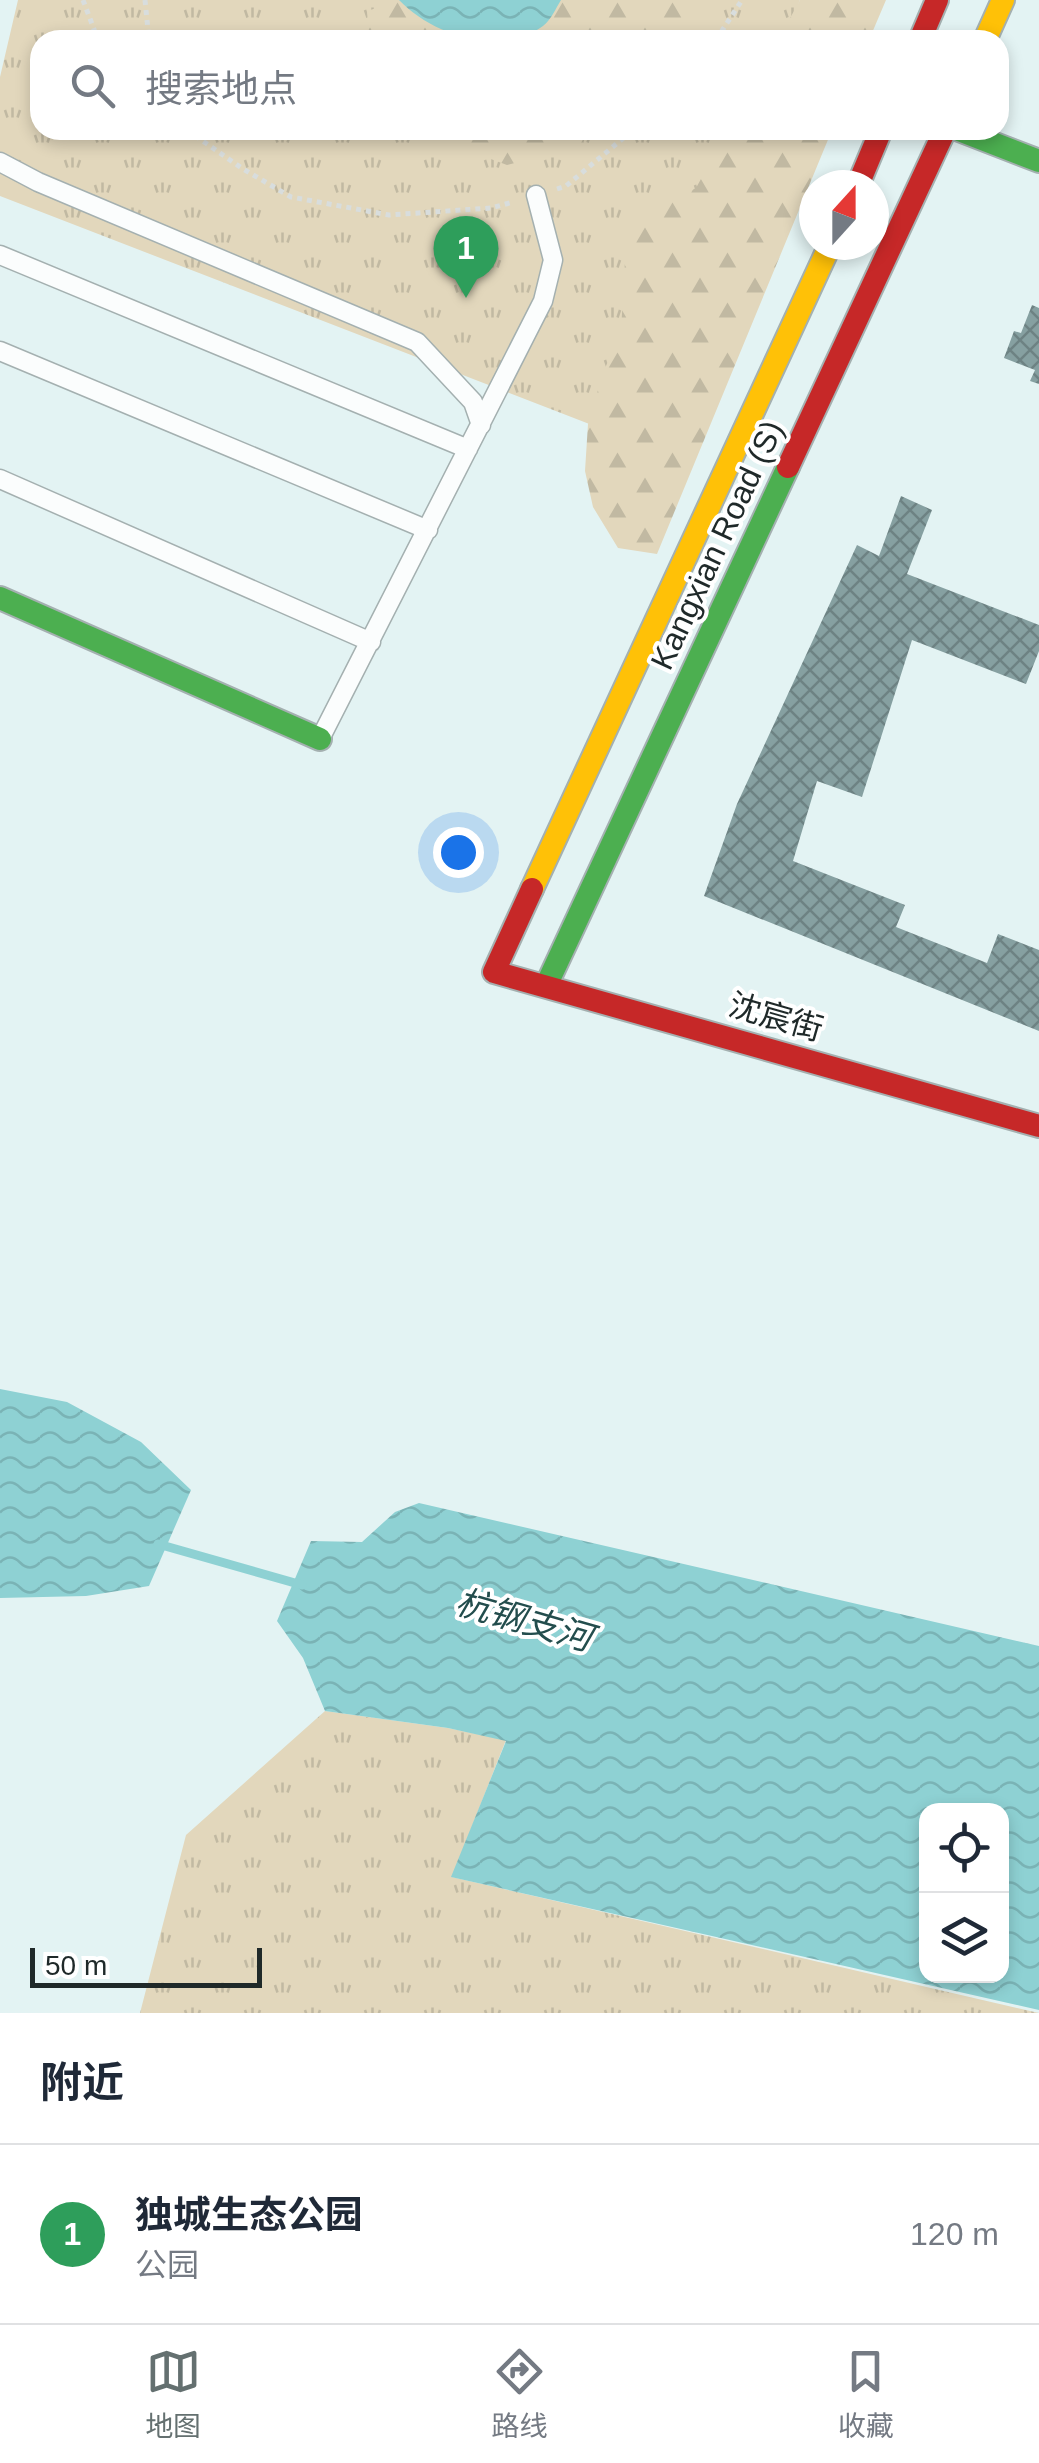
<!DOCTYPE html>
<html lang="zh">
<meta charset="utf-8">
<style>
body{margin:0;font-family:Helvetica,"Noto Sans SC",sans-serif;background:#f6f6f7;color:#1f2937}
.controls{position:absolute;right:30px;bottom:30px;display:grid;overflow:hidden;border-radius:20px;box-shadow:0 5px 15px #0003}
.controls button{width:90px;height:90px;display:grid;place-items:center;padding:0;border:0;border-bottom:2px solid #e0e1e3;background:#fff;color:#1f2937;font:50px sans-serif}
.compass{position:absolute;left:799px;top:170px;width:90px;height:90px;border-radius:50%;background:#fff;box-shadow:0 5px 15px #0003;rotate:21deg}
.scale{position:absolute;left:30px;bottom:25px;width:232px;box-sizing:border-box;padding-left:10px;border:5px solid #1f2929;border-top:0;font-size:28px;line-height:35px;white-space:nowrap;color:#1f2929;-webkit-text-stroke:8px #fff;paint-order:stroke}
.you{position:absolute;left:458px;top:852px;width:35px;height:35px;margin:-25px;border:8px solid #fff;border-radius:50%;background:#1a73e8;box-shadow:0 0 0 15px #1a73e833}
.badge{display:grid;place-items:center;width:65px;height:65px;border-radius:50%;background:#647070;color:#fff;font-size:32px;font-weight:700}
.pin{position:absolute;translate:-50% -82px;filter:drop-shadow(0 2px 5px #0008)}
.pin::after{content:'';position:absolute;top:52px;width:35px;height:30px;background:inherit;clip-path:polygon(0 0,100% 0,50% 100%)}
.list{margin:0;padding:0;list-style:none}
h2{display:flex;justify-content:space-between;align-items:center;height:130px;margin:0;padding:0 40px;font-size:42px}
h2 small{font-size:32px;font-weight:400;color:#747a83}
.list li{display:grid;grid-template-columns:65px 1fr auto;gap:30px;align-items:center;box-sizing:border-box;height:180px;padding:0 40px;border-top:2px solid #e0e1e3}
.list b{display:block;font-size:38px;white-space:nowrap}
.list p{margin:0;font-size:32px;white-space:nowrap;color:#747a83}
.list em{font-size:32px;font-style:normal;color:#747a83}
.icon{flex:none;width:55px;height:55px;fill:none;stroke:currentColor;stroke-width:2;stroke-linecap:round;stroke-linejoin:round}
.map{position:relative;flex:none;width:1039px;height:2013px;overflow:hidden}
.search{position:absolute;background:#fff;box-shadow:0 5px 15px #0003;left:30px;right:30px;top:30px;height:110px;display:flex;align-items:center;gap:25px;box-sizing:border-box;padding:0 35px;border-radius:30px;color:#747a83;font-size:38px}
.sheet{height:310px;background:#fff}
nav{display:flex;justify-content:space-around;align-items:center;box-sizing:border-box;height:140px;border-top:2px solid #e0e1e3;background:#fff;font-size:28px;color:#747a83}
nav a{display:grid;justify-items:center;gap:5px}
nav .on{color:#647070}
.map>svg:first-child{display:block}
.grass{fill:url(#grass-tufts)}
.forest{fill:url(#forest-firs)}
.water{fill:url(#water-waves);fill-rule:evenodd}
.lines{fill:none;stroke-linecap:round;stroke-linejoin:round}
.stream{stroke:#8ed1d3;stroke-width:9}
.building{fill:url(#building-cross-hatch)}
.lane-casing{stroke:#a4b0b0;stroke-width:21}
.fast-casing{stroke:#a4b0b0;stroke-width:26}
.slow-casing{stroke:#a4b0b0;stroke-width:26}
.jam-casing{stroke:#a4b0b0;stroke-width:26}
.path{stroke:#d8dddd;stroke-width:5;stroke-dasharray:5 5;stroke-linecap:butt}
.lane{stroke:#fbfdfd;stroke-width:18}
.fast{stroke:#4caf50;stroke-width:22}
.slow{stroke:#ffc107;stroke-width:22}
.jam{stroke:#c62828;stroke-width:22}
.labels{text-anchor:middle;stroke-width:8;stroke-linejoin:round;paint-order:stroke}
.street-label{font-size:32px;fill:#1f2929;stroke:#fff}
.water-label{font-size:35px;font-style:italic;fill:#234d4d;stroke:#fff}
</style>
<div class="map">
<svg width="1039" height="2013" viewBox="0 0 1039 2013">
<defs>
<pattern id="grass-tufts" width="24" height="20" patternUnits="userSpaceOnUse" patternTransform="scale(2.5)"><rect width="24" height="20" fill="#e2d7bc"/><path d="M3 7l-1-3M5 7V3M7 7l1-3M15 17l-1-3M17 17v-4M19 17l1-3" fill="none" stroke="#c1b9a2"/></pattern>
<pattern id="forest-firs" width="22" height="20" patternUnits="userSpaceOnUse" patternTransform="scale(2.5)"><rect width="22" height="20" fill="#e2d7bc"/><path d="M5 1l3.5 6h-7zM16 11l3.5 6h-7z" fill="#c1b9a2"/></pattern>
<pattern id="water-waves" width="16" height="10" patternUnits="userSpaceOnUse" patternTransform="scale(2.5)"><rect width="16" height="10" fill="#8ed1d3"/><path d="M0 5q4-4 8 0t8 0" fill="none" stroke="#7ab3b5"/></pattern>
<pattern id="building-cross-hatch" width="8" height="8" patternUnits="userSpaceOnUse" patternTransform="scale(2.5)"><rect width="8" height="8" fill="#86a0a1"/><path d="M0 0l8 8M0 8l8-8" fill="none" stroke="#6d8283"/></pattern>
</defs>
<rect width="100%" height="100%" fill="#e3f3f3"/>
<path class="grass" d="M18 0H800L783 40H40V130H743L610 432 0 196V77Z
M325 1711 448 1728 506 1740 452 1877 1039 2013H140L186 1835Z"/>
<path class="forest" d="M561 0H713L681 40H513L545 25Z
M800 0H886L869 40H778Z
M399 1C425 25 452 36 486 40H369L367 11Z
M442 130H595L577 147 507 165 461 148Z
M728 130H832L657 554 618 548 593 507 585 471 588 424 603 373 621 331 626 243 651 211 696 188Z"/>
<path class="water" d="M399 0H561C556 8 551 20 543 26 499 58 433 35 399 0Z
M0 1389 67 1402 141 1442 191 1490 149 1586 86 1596 0 1598Z
M419 1503 1039 1646V2010L451 1877 506 1741 448 1728 325 1711 303 1658 277 1621 311 1541 362 1542 395 1512ZM1002 1810V1976H926V1810Z"/>
<g class="lines">
<path class="stream" d="M158 1544 302 1585"/>
</g>
<path class="building" d="M1032 305 1039 308V384L1030 381 1035 370 1004 358 1014 331 1021 333Z
M901 496 932 510 907 574 1039 625V651L1026 684 912 640 862 797 817 781 793 861 905 905 896 927 987 963 998 934 1039 950V1031L704 896 737 804 857 545 879 556Z"/>
<g class="lines">
<g class="lane-casing">
<path id="lane" d="M0 162 38 182 417 342 473 402 481 425
M0 255 468 449
M0 351 428 530
M0 479 371 642
M321 737 543 301 553 260 536 195"/>
</g>
<g class="fast-casing">
<path id="fast" d="M959 130 1039 161
M0 598 320 739
M546 986 788 467"/>
</g>
<g class="slow-casing">
<path id="slow" d="M985 40 1003 0
M532 889 830 245"/>
</g>
<g class="jam-casing">
<path id="jam" d="M920 40 937 0
M858 185 881 130
M788 467 945 130
M532 889 494 972 1039 1126"/>
</g>
<path class="path" d="M83 0 98 40
M145 0 149 40
M716 40 742 0
M187 130 243 169 291 197 389 215 491 208 513 202
M557 189 566 186 633 130"/>
<use href="#lane" class="lane"/>
<use href="#fast" class="fast"/>
<use href="#slow" class="slow"/>
<use href="#jam" class="jam"/>
</g>
<g class="labels">
<g class="street-label">
<text transform="translate(717 545) rotate(-65)" y="11">Kangxian Road (S)</text>
<text transform="translate(776 1017) rotate(16)" y="11">沈宸街</text>
</g>
<g class="water-label">
<text transform="translate(524 1620) rotate(16)" y="12">杭钢支河</text>
</g>
</g>
</svg>
<div class="controls">
<button><svg class="icon" aria-label="locate" viewBox="0 0 24 24"><circle cx="12" cy="12" r="6"/><path d="M12 2v4M12 18v4M2 12h4M18 12h4"/></svg></button>
<button><svg class="icon" aria-label="layers" viewBox="0 0 24 24"><path d="M12 4l9 5-9 5-9-5zM3 14l9 5 9-5"/></svg></button>
</div>
<svg class="compass" viewBox="-18 -18 36 36"><path d="M0-13l5 13h-10z" fill="#e53935"/><path d="M0 13l5-13h-10z" fill="#747a83"/></svg>
<div class="scale">50 m</div>
<div class="you"></div>
<div class="pin badge" style="left:466px;top:298px;background:#2e9e5b">1</div>
<div class="search"><svg class="icon" aria-label="search" viewBox="0 0 24 24"><circle cx="10" cy="10" r="6"/><path d="M15 15l6 6"/></svg>搜索地点</div>
</div>
<section class="sheet">
<h2>附近<small></small></h2>
<ul class="list">
<li><span class="badge" style="background:#2e9e5b">1</span><div><b>独城生态公园</b><p>公园</p></div><em>120 m</em></li>
</ul>
</section>
<nav>
<a class="on"><svg class="icon" aria-label="map" viewBox="0 0 24 24"><path d="M3 6l6-2 6 2 6-2v14l-6 2-6-2-6 2zM9 4v14M15 6v14"/></svg>地图</a>
<a><svg class="icon" aria-label="directions" viewBox="0 0 24 24"><path d="M12 3l9 9-9 9-9-9zM9 14v-3h6M13 9l2 2-2 2"/></svg>路线</a>
<a><svg class="icon" aria-label="saved" viewBox="0 0 24 24"><path d="M7 4h10v16l-5-4-5 4z"/></svg>收藏</a>
</nav>
